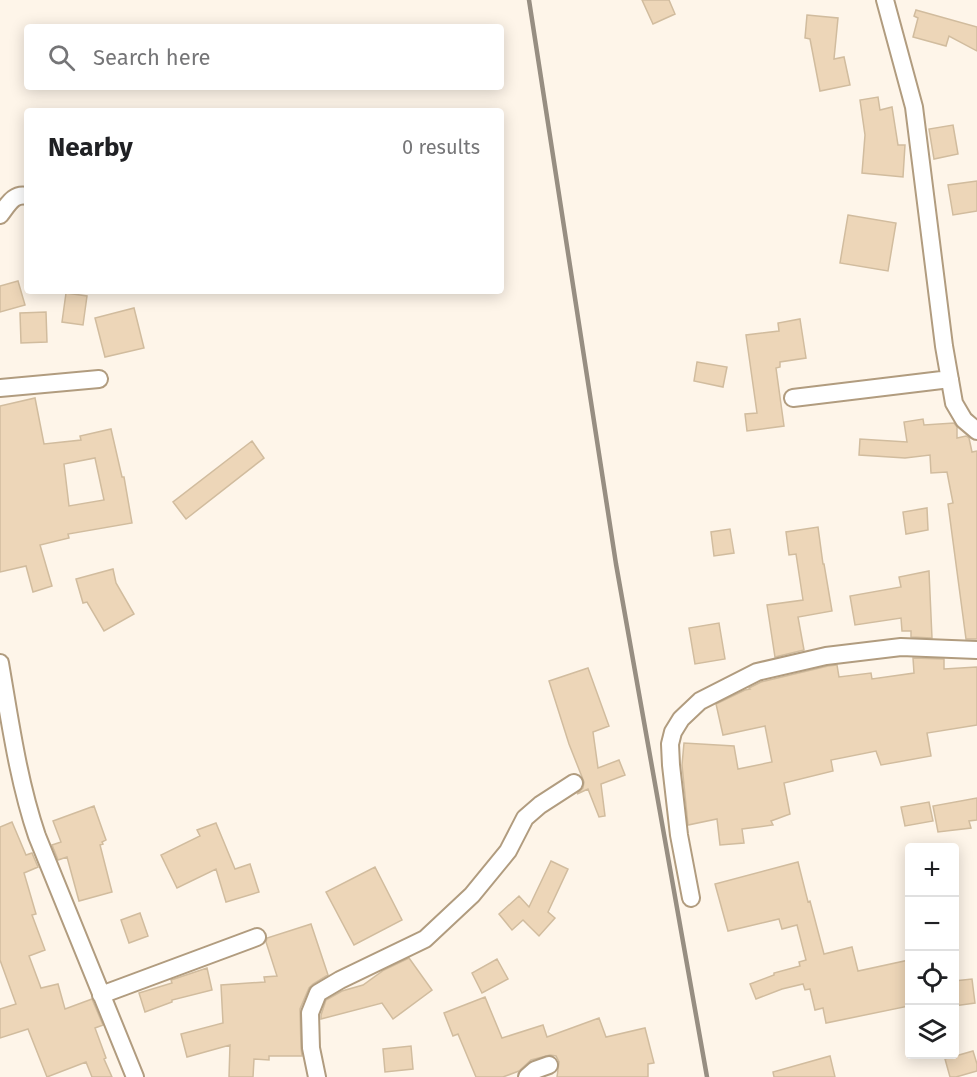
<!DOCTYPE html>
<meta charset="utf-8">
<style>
body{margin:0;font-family:"Fira Sans",sans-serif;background:#f2f2f2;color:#202124}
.controls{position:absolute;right:18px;bottom:18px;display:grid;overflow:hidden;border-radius:6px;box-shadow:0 3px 15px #0003}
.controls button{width:54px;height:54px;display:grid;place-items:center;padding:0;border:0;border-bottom:2px solid #e0e0e0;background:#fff;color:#202124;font:30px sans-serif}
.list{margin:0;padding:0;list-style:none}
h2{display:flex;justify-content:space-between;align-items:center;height:78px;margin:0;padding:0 24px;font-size:26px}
h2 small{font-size:20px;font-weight:400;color:#757577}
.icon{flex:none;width:33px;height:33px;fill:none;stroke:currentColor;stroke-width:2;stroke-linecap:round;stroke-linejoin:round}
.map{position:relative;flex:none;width:977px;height:1077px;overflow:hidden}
.search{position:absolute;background:#fff;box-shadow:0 3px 15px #0003;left:24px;top:24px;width:480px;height:66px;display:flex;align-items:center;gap:15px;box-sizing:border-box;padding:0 21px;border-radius:6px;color:#757577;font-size:22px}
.panel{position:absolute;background:#fff;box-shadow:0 3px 15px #0003;left:24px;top:108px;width:480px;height:186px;border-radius:6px}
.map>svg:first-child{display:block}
.building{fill:#edd6b8;stroke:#d1bc9e;stroke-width:1.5;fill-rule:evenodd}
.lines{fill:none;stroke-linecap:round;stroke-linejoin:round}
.street-casing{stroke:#b19c7f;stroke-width:20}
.street{stroke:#fff;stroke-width:16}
.rail{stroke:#978e82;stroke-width:4.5}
</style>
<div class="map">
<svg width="977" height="1077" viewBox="0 0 977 1077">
<rect width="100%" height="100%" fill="#fef5e9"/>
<path class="building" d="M642 0H669L675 14 653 24Z
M916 10 977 27V51L949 36 946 46 913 37 918 18 914 16Z
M807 15 838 18 834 59 844 57 850 85 820 91 810 39 805 38Z
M878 97 880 110 892 107 898 145H905L903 177 862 173 865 135 860 100Z
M953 125 958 154 934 159 929 129Z
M977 181V211L953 215 948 185Z
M848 215 896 223 888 271 840 263Z
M18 281 25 305 0 312V286Z
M66 293 87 296 83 325 62 322Z
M134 308 144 348 105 357 95 318Z
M46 312 47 342 21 343 20 313Z
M800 319 806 358 780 362V367L776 368 784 426 747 431 745 414 757 413 746 335 779 331 778 323Z
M697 362 727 367 723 387 694 381Z
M35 398 44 444 81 440 80 436 111 429 122 477H124L132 523 68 534 69 538 40 545 52 586 33 592 26 566 0 572V406ZM95 458 104 500 69 506 64 464Z
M923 419 924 425 954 423 957 427V438L966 436 969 438 972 452 977 451V639H966L948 504 953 503 947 472 931 473 930 455 905 458 859 455 860 439 907 442 904 422Z
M252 441 264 458 186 519 173 502Z
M927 508 928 530 906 534 903 512Z
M818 527 823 564H824L832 611 798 617 804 650 775 657 767 605 803 600 796 554 789 555 786 532Z
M730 529 734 553 714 556 711 532Z
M113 569 116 583 134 614 104 631 87 602 83 603 76 579Z
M929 571 932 638 911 637V631H902L901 618 855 625 850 596 901 587 899 577Z
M719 623 725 659 695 664 689 628Z
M913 658 944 659V669L977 667V725L927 733 931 756 881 765 876 751 831 760 833 771 784 783 790 814 771 821 773 825 742 829 744 843 720 845 717 819 688 825 682 765 684 743 734 746 738 769 772 762 765 726 723 735 716 704 745 690 750 689 749 688 761 682 828 666 837 665 839 677 871 673 872 679 914 673Z
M588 668 609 726 593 732 598 768 619 760 625 775 601 784 605 816 599 817 588 789 577 794 583 788 584 782 569 744 549 681Z
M977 798V820L969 821 971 828 938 832 933 806Z
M929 802 933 821 905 826 901 807Z
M94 806 106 840 102 842 103 844 100 845 112 892 79 901 67 857 58 860 52 845 61 842 53 821Z
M12 822 26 855 32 853 38 867 24 873 36 914 32 915 45 950 29 956 41 988 58 984 65 1009 92 999 103 1025 95 1028 106 1058 104 1059 112 1077H92L86 1062 47 1077 28 1029 0 1038V1009L16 1004 0 960V827Z
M216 823 235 869 250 864 259 892 226 902 216 869 177 888 161 855 200 836 197 830Z
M551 861 568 869 548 912 555 918 539 936 523 920 512 930 499 914 519 896 529 907Z
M798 862 808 902 810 901 824 954 852 947 858 971 909 960V1006L826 1023 823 1008 815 1010 810 989 805 990 803 984 782 989 756 999 750 984 774 975V973L800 966 799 962 806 960 797 925 782 929 779 919 728 931 715 884Z
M375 867 402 920 354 945 326 892Z
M140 913 148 936 129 943 121 920Z
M311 924 328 975 313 984 309 988 300 1009 301 1048 302 1056H269V1060L254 1059 253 1077H229L230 1045 187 1057 181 1034 223 1023 221 985 265 982 264 977 277 976 266 942 267 938Z
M409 958 432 990 393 1019 382 1003 321 1019V1015L326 1000 342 991 363 985 384 970Z
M497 959 508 979 482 993 472 973Z
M207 968 212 990 172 1000V1002L145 1012 139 993 172 983 171 980Z
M972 979 975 1003 954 1006V981Z
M485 997 502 1038 543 1025 547 1037 599 1018 606 1037 645 1028 654 1063 648 1064V1077H557L559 1062 556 1056 550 1055 531 1060 519 1071 503 1077H476L458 1034 453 1036 444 1013Z
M411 1046 413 1069 385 1072 383 1049Z
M973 1051 977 1064V1071L956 1077H950L945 1059Z
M830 1056 835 1077H774L773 1072Z"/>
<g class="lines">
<g class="street-casing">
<path id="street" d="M885 0 914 107 944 346 954 403 964 420 977 431
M0 215C8 205 13 193 27 196
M0 388 99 379
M793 398 950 379
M0 663C10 721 18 780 37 836L135 1077
M691 898 679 835 671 765 670 744 673 732 681 719 700 701 757 672 826 656 901 647 977 650
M101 995 257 937
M317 1077 311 1048 310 1013 318 993 340 980 425 939 472 895 508 851 525 818 540 805 574 783
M527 1077 535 1070 549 1065"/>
</g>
<use href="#street" class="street"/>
<path class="rail" d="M529 0 616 564 707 1077"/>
</g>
</svg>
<div class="controls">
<button>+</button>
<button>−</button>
<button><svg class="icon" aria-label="locate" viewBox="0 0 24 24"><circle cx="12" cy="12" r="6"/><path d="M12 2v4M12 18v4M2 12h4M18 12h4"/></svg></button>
<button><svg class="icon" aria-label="layers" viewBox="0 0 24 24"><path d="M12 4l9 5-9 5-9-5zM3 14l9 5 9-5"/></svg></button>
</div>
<div class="search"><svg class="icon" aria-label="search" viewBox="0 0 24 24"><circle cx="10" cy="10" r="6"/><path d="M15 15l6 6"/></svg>Search here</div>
<section class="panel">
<h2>Nearby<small>0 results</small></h2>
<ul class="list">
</ul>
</section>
</div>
